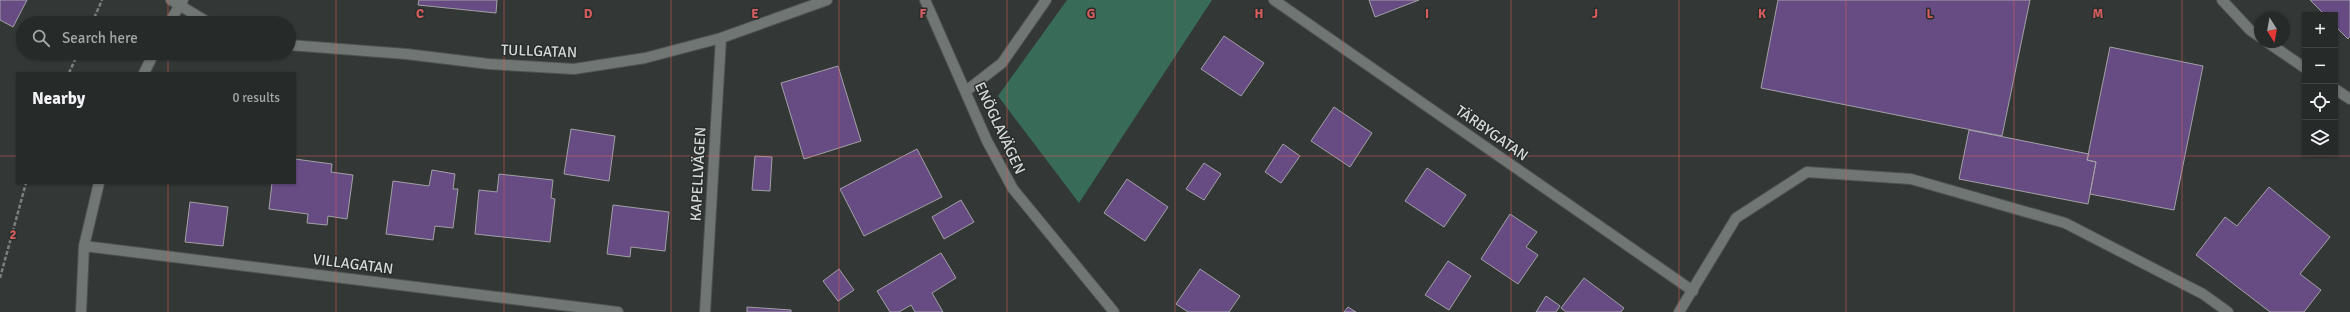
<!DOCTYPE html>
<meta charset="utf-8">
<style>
body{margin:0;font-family:Signika,sans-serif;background:#323634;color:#f1f3f6}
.controls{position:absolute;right:12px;top:12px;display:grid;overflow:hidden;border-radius:0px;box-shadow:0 1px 3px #0004}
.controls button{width:36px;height:36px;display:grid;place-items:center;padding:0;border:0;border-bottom:1px solid #424645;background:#262a28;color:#f1f3f6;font:20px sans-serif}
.compass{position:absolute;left:2254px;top:12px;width:36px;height:36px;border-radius:50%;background:#262a28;box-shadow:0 1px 3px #0004;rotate:169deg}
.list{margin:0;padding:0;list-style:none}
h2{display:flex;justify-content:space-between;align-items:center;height:52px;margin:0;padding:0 16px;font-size:17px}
h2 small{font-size:13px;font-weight:400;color:#a4a7a8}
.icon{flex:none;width:22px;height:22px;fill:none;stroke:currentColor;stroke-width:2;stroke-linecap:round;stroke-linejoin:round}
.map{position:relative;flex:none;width:2350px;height:312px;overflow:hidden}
.search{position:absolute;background:#262a28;box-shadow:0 1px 3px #0004;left:16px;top:16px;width:280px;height:44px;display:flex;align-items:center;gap:10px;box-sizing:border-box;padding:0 14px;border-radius:22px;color:#a4a7a8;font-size:15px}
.panel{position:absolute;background:#262a28;box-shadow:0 1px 3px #0004;left:16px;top:72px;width:280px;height:112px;border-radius:0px}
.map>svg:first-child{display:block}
.green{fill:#396b59}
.building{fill:#664c82;stroke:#a2a0a6}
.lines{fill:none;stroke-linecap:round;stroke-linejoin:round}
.minor-casing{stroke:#4f5451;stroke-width:12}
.path{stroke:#7b807e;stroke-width:2.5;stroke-dasharray:4 2;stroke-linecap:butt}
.minor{stroke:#707674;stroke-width:10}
.grid{fill:none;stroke:#d65d5d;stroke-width:1;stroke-opacity:0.55}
.labels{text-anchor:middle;stroke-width:3;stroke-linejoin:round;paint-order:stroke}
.street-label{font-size:15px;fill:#d6dad8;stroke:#292e2c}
.grid-label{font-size:13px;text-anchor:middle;font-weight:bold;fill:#d65d5d;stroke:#292e2c;stroke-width:3;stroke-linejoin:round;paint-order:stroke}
</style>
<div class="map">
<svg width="2350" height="312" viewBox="0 0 2350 312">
<rect width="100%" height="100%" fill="#333836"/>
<path class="green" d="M1067 0H1212L1079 203 998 96Z"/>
<path class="building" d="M0 0H27L13 27 0 20Z
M419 0H497L496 13 418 5Z
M1369 0H1419L1375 17Z
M1778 0H2030L2002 136 1761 88Z
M2310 0H2350V36L2348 39 2335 26V15H2325Z
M1224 36 1264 63 1241 96 1201 69Z
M2110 47 2203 66 2174 210 2090 194 2096 162 2087 160Z
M838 66 861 141 804 159 781 83Z
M1334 107 1372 133 1350 167 1311 141Z
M571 129 615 136 609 181 564 174Z
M1969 130 2089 154 2087 160 2096 162 2088 204 1959 179Z
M1283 144 1300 156 1281 183 1265 172Z
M917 149 942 197 864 236 840 189Z
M755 156 772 157 770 191 752 190Z
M295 159 332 164 331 172 353 175 347 219 328 216 327 225 307 223 308 214 269 209 272 183H295Z
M1204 163 1221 174 1204 200 1186 189Z
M1427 168 1466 195 1444 227 1405 201Z
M432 170 455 174 453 189H458L453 228 435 226 433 240 386 234 393 181 429 186Z
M499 174 553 180 551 198 555 199 550 242 475 234 479 190 497 192Z
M1127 179 1168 207 1145 241 1104 213Z
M2269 187 2330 237 2300 274 2321 290 2304 312H2270L2196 255 2225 217 2237 226Z
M961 200 974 222 944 239 932 217Z
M190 202 228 207 223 246 185 242Z
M613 205 669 212 665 251 631 247 630 257 607 254Z
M1510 214 1537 232 1526 247 1538 255 1518 284 1481 259Z
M941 253 956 278 932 293 943 312H915L911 305 899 312H890L877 291Z
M1448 261 1471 276 1449 310 1425 295Z
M839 269 854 290 838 301 823 281Z
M1200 269 1240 296 1229 312H1188L1176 304Z
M1584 278 1624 308 1621 312H1566L1561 308Z
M1546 296 1560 306 1556 312H1536Z
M747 307 791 310V312H747Z
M1348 307 1356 312H1344Z"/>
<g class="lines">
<g class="minor-casing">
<path id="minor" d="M171 0 209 23
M925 0 987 141 1013 189 1114 312
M1274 0 1693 291
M2222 0 2250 30 2260 37
M169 23 183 0
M2267 42 2305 68
M289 45 406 54 489 64 574 69 645 58 721 38 827 0
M144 73 154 53
M2335 89 2350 99
M966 91 1002 63 1046 0
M84 246 618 312
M81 312 84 246 99 183
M705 312 721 38
M1679 312 1736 218 1807 172 1911 179 2065 223 2203 294 2228 312"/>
</g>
<path class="path" d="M92 23 102 0
M69 73 78 53
M0 278 26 183"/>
<use href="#minor" class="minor"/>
</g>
<path class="grid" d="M168 0V23M336 0V312M504 0V312M671 0V312M839 0V312M1007 0V312M1175 0V312M1343 0V312M1511 0V312M1679 0V312M1846 0V312M2014 0V312M2182 0V312M168 53V73M0 156H17M295 156H2350M168 183V312"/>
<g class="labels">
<g class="street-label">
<text transform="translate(539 51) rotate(2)" y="5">TULLGATAN</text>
<text transform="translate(1000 128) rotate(65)" y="5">ENÖGLAVÄGEN</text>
<text transform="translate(1492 133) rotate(35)" y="5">TÄRBYGATAN</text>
<text transform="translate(698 174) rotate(-87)" y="5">KAPELLVÄGEN</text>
<text transform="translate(353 264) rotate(7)" y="5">VILLAGATAN</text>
</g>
</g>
<g class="grid-label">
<text x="420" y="18">C</text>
<text x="588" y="18">D</text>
<text x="755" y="18">E</text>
<text x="923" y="18">F</text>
<text x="1091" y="18">G</text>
<text x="1259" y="18">H</text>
<text x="1427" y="18">I</text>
<text x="1595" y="18">J</text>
<text x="1762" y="18">K</text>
<text x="1930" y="18">L</text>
<text x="2098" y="18">M</text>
<text x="13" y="239">2</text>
</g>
</svg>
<div class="controls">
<button>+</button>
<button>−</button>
<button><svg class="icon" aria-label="locate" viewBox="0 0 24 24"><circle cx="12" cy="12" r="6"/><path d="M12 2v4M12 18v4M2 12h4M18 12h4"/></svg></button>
<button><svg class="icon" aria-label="layers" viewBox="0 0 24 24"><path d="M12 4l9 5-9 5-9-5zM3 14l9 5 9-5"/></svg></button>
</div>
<svg class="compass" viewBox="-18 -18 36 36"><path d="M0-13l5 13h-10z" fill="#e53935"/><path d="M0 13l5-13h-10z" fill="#a4a7a8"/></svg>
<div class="search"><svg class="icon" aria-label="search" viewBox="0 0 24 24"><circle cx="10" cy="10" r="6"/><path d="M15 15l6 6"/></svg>Search here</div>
<section class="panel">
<h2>Nearby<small>0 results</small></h2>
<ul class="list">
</ul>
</section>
</div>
